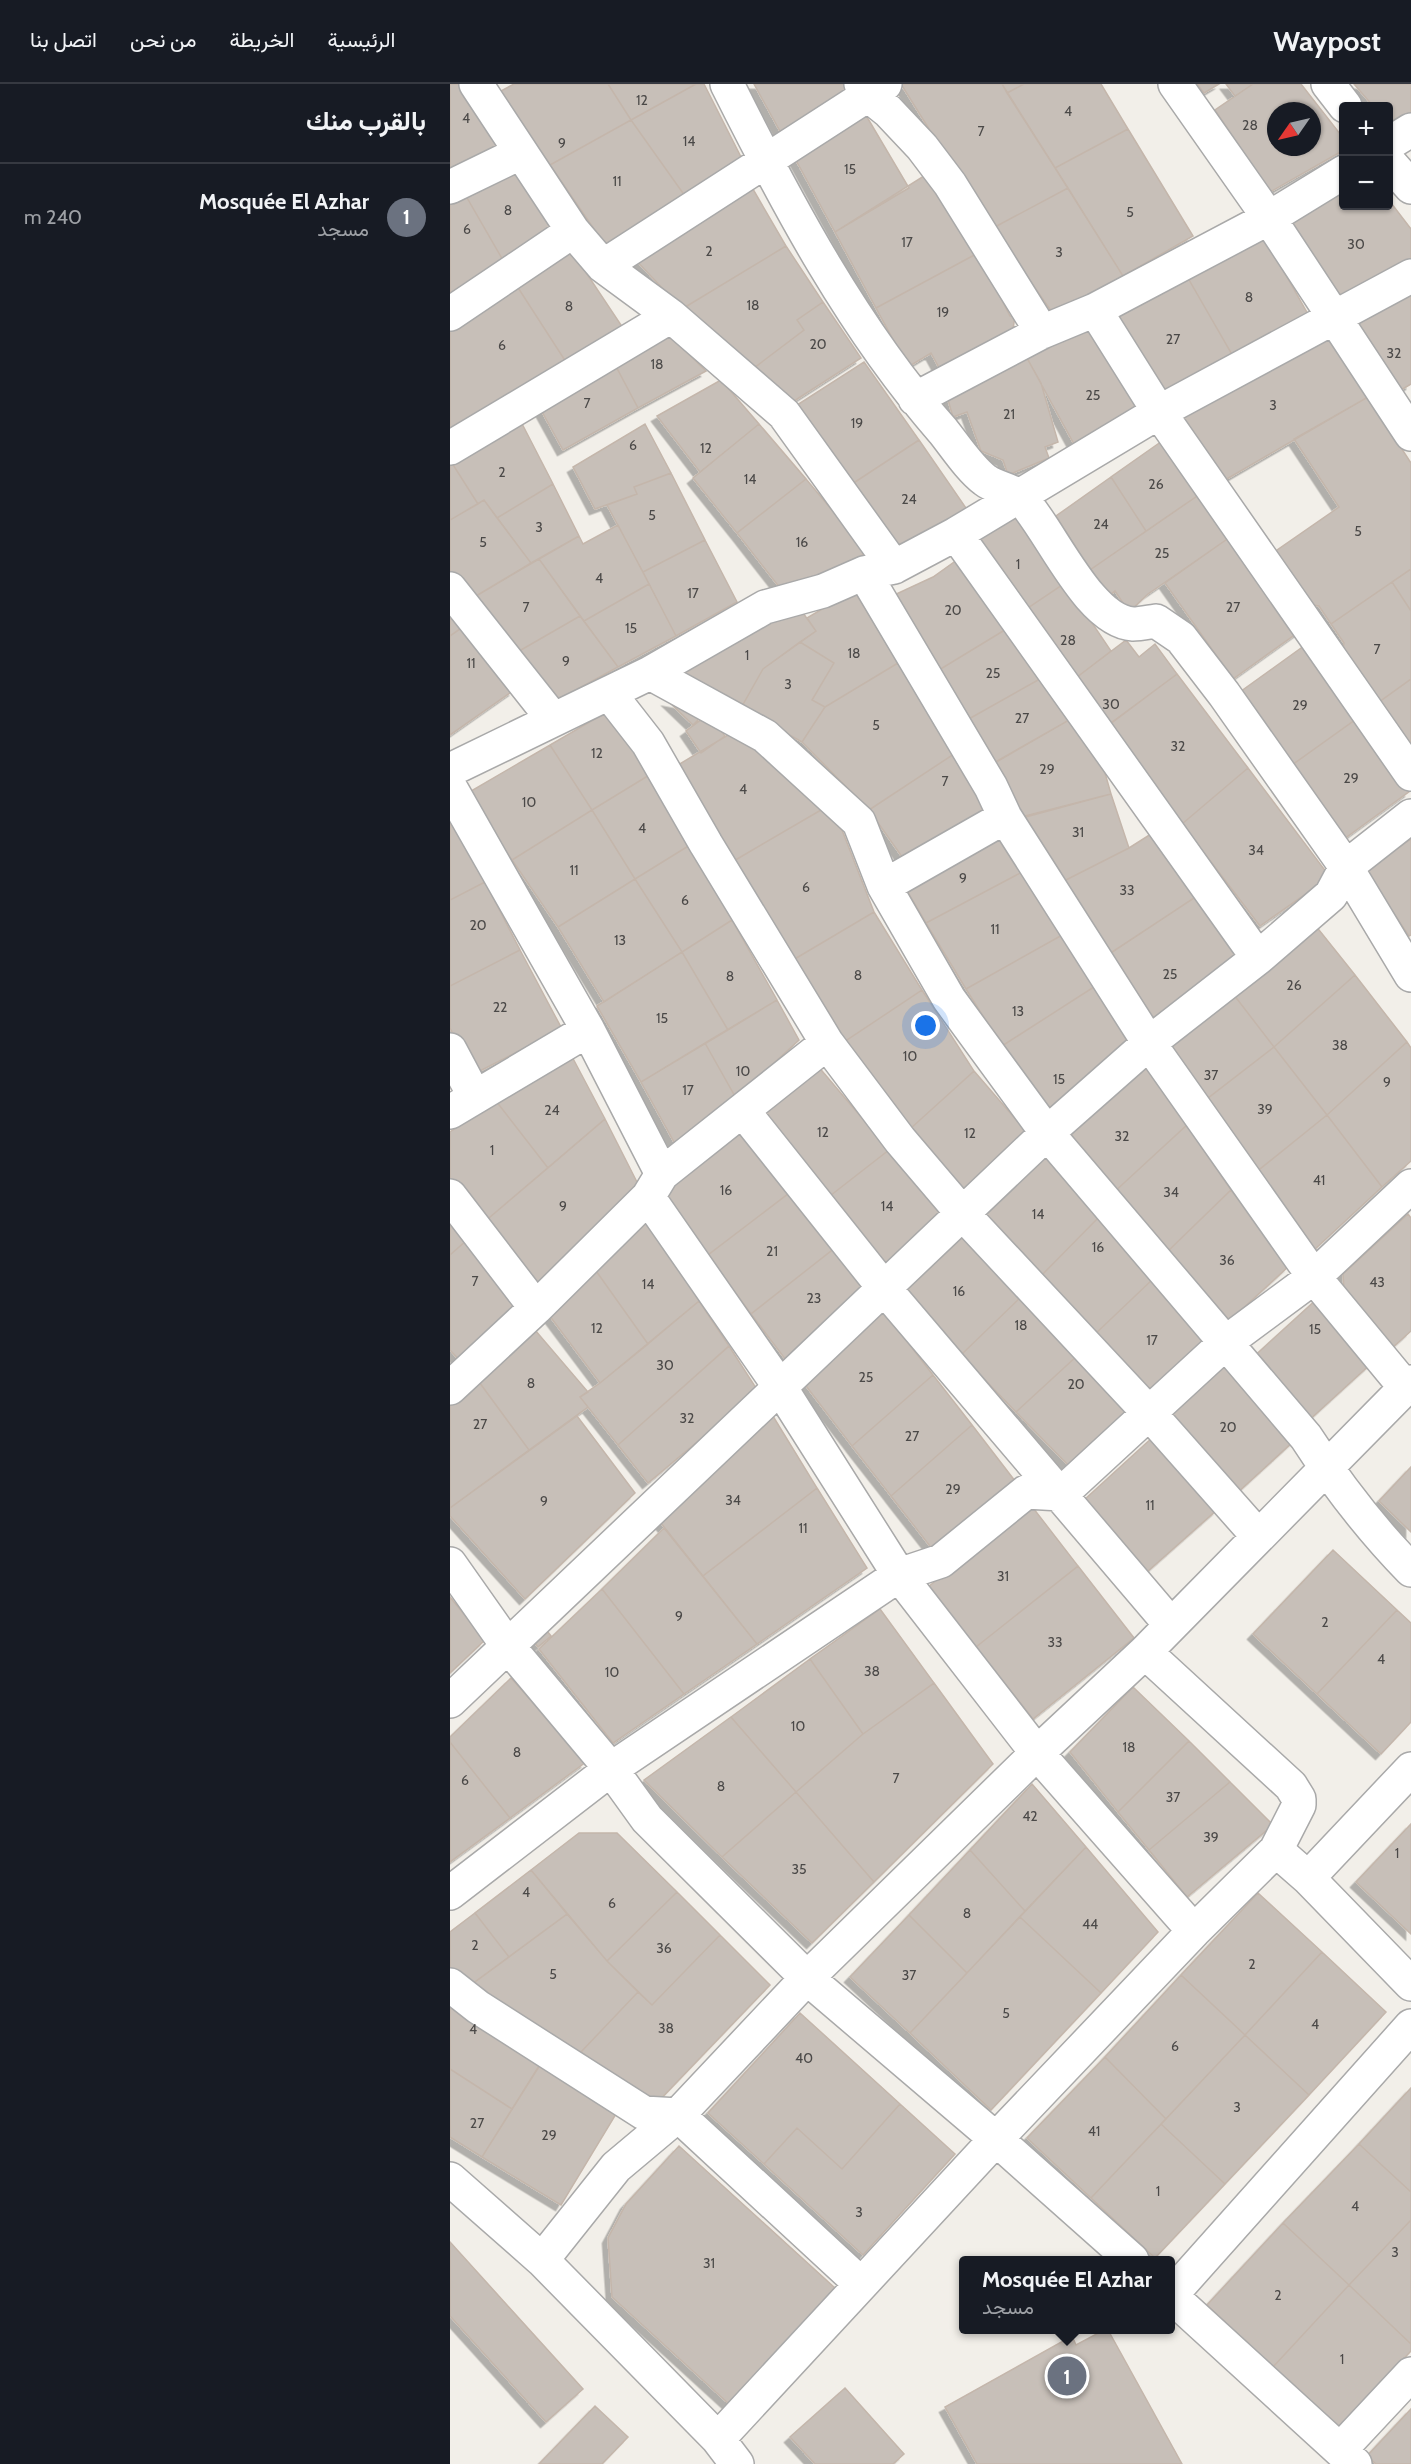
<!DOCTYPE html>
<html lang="ar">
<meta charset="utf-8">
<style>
body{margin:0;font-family:Cabin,Vazirmatn,sans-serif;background:#20242c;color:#f1f3f6;direction:rtl}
.controls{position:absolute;right:18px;top:18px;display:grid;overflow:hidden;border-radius:6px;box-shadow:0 2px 4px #0004}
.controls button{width:54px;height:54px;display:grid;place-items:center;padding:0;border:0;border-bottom:2px solid #363941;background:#171b24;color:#f1f3f6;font:30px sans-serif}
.compass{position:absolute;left:817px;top:18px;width:54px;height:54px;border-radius:50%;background:#171b24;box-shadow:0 2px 4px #0004;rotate:236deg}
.you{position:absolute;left:476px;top:942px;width:21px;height:21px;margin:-15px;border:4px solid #fff;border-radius:50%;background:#1a73e8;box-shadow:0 0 0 9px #1a73e833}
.badge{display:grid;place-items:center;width:39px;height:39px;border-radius:50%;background:#7c3aed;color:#fff;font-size:20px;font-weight:700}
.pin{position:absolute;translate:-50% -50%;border:3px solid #fff;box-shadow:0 2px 6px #0006}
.popup{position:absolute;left:509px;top:2172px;width:216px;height:78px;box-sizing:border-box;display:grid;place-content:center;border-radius:6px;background:#171b24;filter:drop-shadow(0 2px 4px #0005);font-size:20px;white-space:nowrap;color:#9ea1a6}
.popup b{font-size:22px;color:#f1f3f6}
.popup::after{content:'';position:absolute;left:50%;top:100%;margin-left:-12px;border:12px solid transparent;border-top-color:#171b24}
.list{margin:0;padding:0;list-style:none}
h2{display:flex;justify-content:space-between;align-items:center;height:78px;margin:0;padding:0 24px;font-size:26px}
h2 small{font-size:20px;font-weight:400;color:#9ea1a6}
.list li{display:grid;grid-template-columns:39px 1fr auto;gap:18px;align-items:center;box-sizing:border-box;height:108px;padding:0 24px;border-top:2px solid #363941}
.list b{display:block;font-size:22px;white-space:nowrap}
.list p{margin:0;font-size:20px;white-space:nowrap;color:#9ea1a6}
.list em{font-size:20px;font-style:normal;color:#9ea1a6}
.map{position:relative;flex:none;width:961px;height:2380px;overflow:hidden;direction:ltr}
header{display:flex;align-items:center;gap:36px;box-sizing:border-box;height:84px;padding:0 30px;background:#171b24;border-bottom:2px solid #363941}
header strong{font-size:28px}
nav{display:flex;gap:33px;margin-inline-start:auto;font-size:21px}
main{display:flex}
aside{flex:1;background:#171b24}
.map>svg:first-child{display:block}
.building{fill:#c7bfb8;stroke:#c4b6ab;stroke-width:1.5;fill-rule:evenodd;filter:url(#shadow)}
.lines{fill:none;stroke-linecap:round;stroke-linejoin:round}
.minor-casing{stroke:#a9a9a9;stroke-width:36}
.minor{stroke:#fff;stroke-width:33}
.labels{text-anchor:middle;stroke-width:5;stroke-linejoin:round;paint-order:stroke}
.number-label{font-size:14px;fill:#4b4948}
</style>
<header>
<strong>Waypost</strong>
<nav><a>الرئيسية</a><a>الخريطة</a><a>من نحن</a><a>اتصل بنا</a></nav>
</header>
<main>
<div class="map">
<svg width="961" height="2380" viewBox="0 0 961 2380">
<defs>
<filter id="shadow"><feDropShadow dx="-5.5" dy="5.5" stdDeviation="0" flood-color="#0004"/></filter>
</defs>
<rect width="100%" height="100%" fill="#f2efe9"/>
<path class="building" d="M0 0H8L56 69 0 96Z
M64 0H158L181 36 100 81 49 8Z
M158 0H246L181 36Z
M246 0H254L293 77 235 112 181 36Z
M304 0H398L404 11 331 49Z
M451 0H552L618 104 543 144 512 98Z
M552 0H574L557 9Z
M574 0H651L678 45 605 84 557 9Z
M747 0H769L754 9Z
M776 0H803L785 12Z
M803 0H851L894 55V66L820 108 765 26ZM826 27H862V63H826Z
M904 0H961V33L938 40V22H923Z
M414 28 459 104 385 148 341 67Z
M181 36 235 112 155 161 100 81Z
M678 45 743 152 673 192 605 84Z
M64 80 105 146 54 178 12 105Z
M477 90 528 169 426 224 385 148Z
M300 100 336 162 232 225 182 172Z
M618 104 673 192 604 231 543 144Z
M12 105 54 178 3 210 0 207V111Z
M894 105V122H938V115L961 145V176L889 214 836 138Z
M815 154 859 232 784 274 738 194Z
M336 162 373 218 347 236 354 246 304 284 232 225Z
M119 163 173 244 116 278 65 199Z
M528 169 560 232H565L562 252 493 291 481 269 458 283 426 224Z
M738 194 784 274 709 315 660 236Z
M65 199 116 278 0 348V244Z
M961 207V300L951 306 905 238Z
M373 218 411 274 341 319 304 284 354 246 347 236Z
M646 240 696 322 624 360 577 274Z
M213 245 256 287 188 324 161 273Z
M877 250 918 313 775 396 728 329Z
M161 273 188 324 113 366 85 315Z
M577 274 591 299 608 358 595 363 599 374 558 391 553 376 531 367 517 328 503 333 496 309Z
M414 278 469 356 399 402 344 323Z
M271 296 309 340 250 388 207 332Z
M918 313 961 379V485L881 540 869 522 854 520 820 471 889 423 844 355Z
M67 330 103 400 47 434 34 416 28 420 0 376Z
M195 340 221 389 184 403 187 410 145 425 123 383Z
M309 340 356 395 287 449 243 394Z
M715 355 753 408 696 447 661 393Z
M469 356 518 427 443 465 399 402Z
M0 376 28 420 0 436Z
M221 389 255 456 193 488 157 421 187 410 184 403Z
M661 393 696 447 640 486 606 432Z
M356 395 417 468 379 493 330 504 287 449Z
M103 400 129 452 81 479 47 434Z
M753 408 783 451 698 510 679 528 665 507 657 514 640 486Z
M34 416 81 479 21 515 0 489V436Z
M566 426 615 499 569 530 520 461Z
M168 441 199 500 134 537 89 475 129 452 133 460Z
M783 451 850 547 783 595 715 499Z
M255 456 287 518 226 552 193 488Z
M514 471 563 541 489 586 444 511 483 493Z
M89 475 130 532 64 570 21 515Z
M961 485V527L942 498Z
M942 498 961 527V595L925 621 892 572 894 559 881 540Z
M615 499 661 567 618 600 569 530Z
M199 500 226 552 168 583 134 537Z
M404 506 448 579 375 623 362 616 384 579 350 558 366 547 357 534Z
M348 522 366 547 313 585 291 624 229 591Z
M0 525 14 542 0 552Z
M130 532 168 583 102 619 64 570Z
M563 541 597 591 517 636 489 586Z
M14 542 64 606 0 651V552Z
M676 556 689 573 705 560 727 590 654 644 618 600Z
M350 558 384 579 362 616 375 623 352 658 291 624 313 585Z
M858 559 909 633 842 681 790 608Z
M448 579 507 668 419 726 352 658 375 623Z
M727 590 798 684 732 740 659 641Z
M597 591 626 632 543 680 517 636Z
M961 595V676L925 621Z
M218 617 259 625 243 641Z
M160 626 201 690 142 726 100 661Z
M259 630 275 652 251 669 236 647Z
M626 632 655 689 661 710 568 735 540 681Z
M909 633 960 707 894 755 842 681Z
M288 645 371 726 282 778 223 684Z
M100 661 142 726 62 776 16 710Z
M507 668 546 725 455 777 419 726Z
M798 684 880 793 810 842 732 740Z
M201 690 240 761 185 795 142 726Z
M661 710 679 764 608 800 575 732Z
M142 726 185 795 108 843 62 776Z
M371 726 392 746 424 828 343 876 282 778Z
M0 733 35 798 0 816Z
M548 747 574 787 476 839 453 800Z
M704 748 747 812 652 875 608 800 679 764Z
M961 755V851L959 852 915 787Z
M240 761 282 836 232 868 185 795Z
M574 787 614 850 516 905 476 839Z
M185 795 232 868 154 918 108 843Z
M35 798 70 866 0 902V816Z
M747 812 791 876 702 942 656 872Z
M424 828 472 906 394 958 343 876Z
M282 836 327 916 278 946 232 868Z
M865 841 905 891 824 963 784 911Z
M614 850 647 901 552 962 516 905Z
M70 866 112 945 24 990 0 944V902Z
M232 868 278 946 191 998 147 922Z
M905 891 957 958 877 1031 824 963Z
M647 901 684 959 601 1028 552 962Z
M472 906 524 987 460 1045 394 958Z
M784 911 824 963 753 1018 713 963Z
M327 916 349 956 286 1014 255 959Z
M957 958 961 964V1077L932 1103 877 1031Z
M255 959 286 1014 229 1067 191 998Z
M824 963 877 1031 805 1089 753 1018Z
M119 967 155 1035 98 1084 46 1017Z
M693 977 737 1041 662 1110 621 1062 615 1040Z
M367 981 439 1066 376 1115 307 1029Z
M524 987 581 1053 515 1117 460 1045Z
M46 1017 98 1084 33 1139 0 1094V1048Z
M877 1031 932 1103 863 1167 805 1089Z
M155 1035 190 1104 88 1202 33 1139Z
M737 1041 781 1106 715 1170 662 1110Z
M294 1042 343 1106 258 1171 209 1107Z
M591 1064 650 1132 588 1195 526 1128Z
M439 1066 499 1128 438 1186 376 1115Z
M343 1106 386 1163 301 1230 258 1171Z
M781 1106 839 1182 777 1239 715 1170Z
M958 1130 961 1134V1247L941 1265 894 1206 893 1190Z
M650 1132 704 1194 642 1253 588 1195Z
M201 1133 249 1217 198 1260 144 1184Z
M0 1135 17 1156 0 1171Z
M509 1143 573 1211 511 1271 446 1202Z
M17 1156 72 1224 11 1278 0 1266V1171Z
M386 1163 418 1204 339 1280 301 1230Z
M144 1184 198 1260 150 1299 96 1227Z
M704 1194 761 1259 701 1315 642 1253Z
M573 1211 628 1271 566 1328 511 1271Z
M868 1214 924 1277 856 1339 799 1277Z
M249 1217 279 1262 168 1361 130 1313 150 1299Z
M428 1220 483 1291 402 1362 350 1294Z
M79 1239 138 1308 130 1313 138 1323 79 1366 24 1291Z
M279 1262 308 1307 198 1399 168 1361Z
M628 1271 683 1329 622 1385 566 1328Z
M769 1274 845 1356 786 1410 710 1329Z
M24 1291 79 1366 0 1424V1314Z
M483 1291 522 1341 441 1412 402 1362Z
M318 1324 367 1404 253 1492 203 1429Z
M127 1332 185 1409 75 1515 0 1432V1424Z
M522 1341 565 1397 483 1466 441 1412Z
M703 1353 768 1425 697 1488 633 1417Z
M961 1383V1448L929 1417Z
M367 1404 417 1484 307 1560 253 1492Z
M580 1420 628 1482 526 1563 478 1503Z
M214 1444 307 1560 234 1610 152 1505Z
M883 1466 947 1526 867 1610 803 1550Z
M628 1482 684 1554 583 1635 526 1563Z
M152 1505 234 1610 163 1659 89 1565Z
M0 1513 35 1556 0 1589Z
M430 1525 484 1599 413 1650 360 1575Z
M947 1526 961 1539V1638L931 1670 867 1610Z
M83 1529 101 1552 88 1563 69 1539Z
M360 1575 413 1650 346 1708 281 1633Z
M61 1594 136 1678 60 1734 0 1658V1653Z
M484 1599 543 1680 424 1798 346 1708 413 1650Z
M683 1603 739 1657 668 1728 620 1668Z
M281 1633 346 1708 272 1773 194 1696Z
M739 1657 780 1698 699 1766 668 1728Z
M0 1658 60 1734 0 1778Z
M780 1698 823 1741 737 1813 699 1766Z
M582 1700 636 1763 575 1827 520 1766Z
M346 1708 424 1798 362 1859 272 1773Z
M961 1740V1850L906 1798Z
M129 1749H167L227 1808 157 1877 81 1786Z
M636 1763 708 1848 651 1909 570 1833Z
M520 1766 575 1827 517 1889 459 1831Z
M81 1786 117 1830 59 1873 25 1829Z
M227 1808 270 1851 202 1921 157 1877Z
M808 1809 872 1868 795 1951 731 1891Z
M25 1829 59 1873 18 1903 0 1889V1848Z
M117 1830 157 1877 188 1908 131 1968 103 1959 18 1903Z
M459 1831 517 1889 460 1949 400 1893Z
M570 1833 651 1909 541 2026 460 1949Z
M270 1851 320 1901 203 2023 131 1968 188 1908 202 1921Z
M872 1868 936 1928 859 2011 795 1951Z
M731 1891 795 1951 716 2035 655 1973Z
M0 1916 94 1974 62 2025 0 1985Z
M350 1929 450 2020 392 2085 347 2044 314 2080 258 2029Z
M795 1951 859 2011 775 2100 711 2040Z
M655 1973 716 2035 641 2114 577 2054Z
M90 1981 166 2030 111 2121 32 2073Z
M0 1985 62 2025 32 2073 0 2053Z
M961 2004V2108L909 2060Z
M450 2020 505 2070 413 2171 314 2080 347 2044 392 2085Z
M711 2040 775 2100 705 2174 641 2114Z
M909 2060 961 2108V2136L899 2201 833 2139Z
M229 2062 385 2204 279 2320 162 2213 158 2154 176 2120Z
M961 2136V2260L899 2201Z
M833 2139 899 2201 823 2283 757 2221Z
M0 2158 133 2305 96 2338 0 2232Z
M899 2201 961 2260V2267L888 2345 823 2283Z
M654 2246H658L732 2380H527L495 2323 622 2252 626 2261Z
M395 2304 454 2370 443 2380H365L340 2353Z
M145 2322 178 2353 152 2380H89Z
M961 2325V2380H926L917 2372Z"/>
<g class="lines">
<g class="minor-casing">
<path id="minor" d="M26 0 123 147 153 182 221 232 334 330 444 483
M277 0C337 120 404 246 493 347 505 362 520 385 535 396 545 404 561 405 571 414 601 446 638 537 683 540 690 540 699 538 706 537L731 554 774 610 896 783 961 891
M411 0 418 11 438 27 472 63 500 100 592 248
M725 0 819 134 961 350
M878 0 895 22
M938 60 961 46
M938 77 961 103
M0 103 70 69
M153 182 435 0
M645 226 709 328 961 690
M0 230 123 147
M465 315 592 248 645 226 819 134 894 88
M0 364 221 232
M506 450 808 874
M414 489 541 703 555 733 699 959 864 1193 955 1303
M0 505 103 635
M200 589 315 652 409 738 434 802 499 915 597 1049 856 1353C887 1401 921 1445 961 1486
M159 609 198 659 256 760 377 959 450 1056 513 1130 700 1330 808 1452
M0 686 200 589 315 523 373 507 414 489 444 483 506 450 709 328 961 192
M0 703 138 946 212 1090
M434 802 555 733
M0 966 25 1013
M293 1027 434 1204 721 1541
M0 1028 138 946
M0 1112 86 1224
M198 1113 330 1303 449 1491 587 1669 744 1847
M0 1304 86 1224 198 1113 212 1090 377 959
M0 1480 57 1561 161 1685 197 1735 357 1894 546 2055 682 2176
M0 1617 597 1049 699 959 808 874 881 811 896 783 961 732
M826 1766 858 1794 961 1900
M858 1794 961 1685
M0 1809 161 1685 449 1491 491 1477 576 1408 611 1410 775 1259 864 1193 961 1102
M0 1901 28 1923 194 2029 228 2031 411 2200
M0 2095 92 2176 268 2355 287 2380
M92 2176 166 2083 228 2031 357 1894 587 1669 695 1568 961 1298
M720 2211 905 2380
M721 2211 961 1942
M268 2355 546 2055 744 1847 826 1766 849 1721V1715L841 1702 695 1568
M890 2366 961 2290"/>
</g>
<use href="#minor" class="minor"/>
</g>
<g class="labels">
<g class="number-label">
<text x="192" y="21">12</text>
<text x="618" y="32">4</text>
<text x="16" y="39">4</text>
<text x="800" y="46">28</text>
<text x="531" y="52">7</text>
<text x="239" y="62">14</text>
<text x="112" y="64">9</text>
<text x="400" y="90">15</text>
<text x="167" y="102">11</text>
<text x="58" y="131">8</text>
<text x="680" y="133">5</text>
<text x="17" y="150">6</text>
<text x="457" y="163">17</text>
<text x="906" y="165">30</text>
<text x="259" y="172">2</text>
<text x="609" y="173">3</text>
<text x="799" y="218">8</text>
<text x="303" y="226">18</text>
<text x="119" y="227">8</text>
<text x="493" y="233">19</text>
<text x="723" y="260">27</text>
<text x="368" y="265">20</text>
<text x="52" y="266">6</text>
<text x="944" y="274">32</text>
<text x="207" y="285">18</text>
<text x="643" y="316">25</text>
<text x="137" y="324">7</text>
<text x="823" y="326">3</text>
<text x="559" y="335">21</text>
<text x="407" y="344">19</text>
<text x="183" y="366">6</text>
<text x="256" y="369">12</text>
<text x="52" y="393">2</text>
<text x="300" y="400">14</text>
<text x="706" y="405">26</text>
<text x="459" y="420">24</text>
<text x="202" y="436">5</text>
<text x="651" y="445">24</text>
<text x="89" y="448">3</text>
<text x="908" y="452">5</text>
<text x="33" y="463">5</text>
<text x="352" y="463">16</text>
<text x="712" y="474">25</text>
<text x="568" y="485">1</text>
<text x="149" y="499">4</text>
<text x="243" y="514">17</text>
<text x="76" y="528">7</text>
<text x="783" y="528">27</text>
<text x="503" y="531">20</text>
<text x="181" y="549">15</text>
<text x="618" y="561">28</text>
<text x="927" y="570">7</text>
<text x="404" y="574">18</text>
<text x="297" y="576">1</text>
<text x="116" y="582">9</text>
<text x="21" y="584">11</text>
<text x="543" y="594">25</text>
<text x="338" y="605">3</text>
<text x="661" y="625">30</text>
<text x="850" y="626">29</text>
<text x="572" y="639">27</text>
<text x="426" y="646">5</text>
<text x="728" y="667">32</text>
<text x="147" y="674">12</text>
<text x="597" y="690">29</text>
<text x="901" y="699">29</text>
<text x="495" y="702">7</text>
<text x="293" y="710">4</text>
<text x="79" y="723">10</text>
<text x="192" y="749">4</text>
<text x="628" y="753">31</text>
<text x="806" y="771">34</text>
<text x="124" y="791">11</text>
<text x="513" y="799">9</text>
<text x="356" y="808">6</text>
<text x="677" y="811">33</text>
<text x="235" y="821">6</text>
<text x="28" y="846">20</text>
<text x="545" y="850">11</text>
<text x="170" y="861">13</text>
<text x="720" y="895">25</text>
<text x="408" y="896">8</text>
<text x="280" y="897">8</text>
<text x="844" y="906">26</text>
<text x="50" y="928">22</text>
<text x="568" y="932">13</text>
<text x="212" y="939">15</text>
<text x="890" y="966">38</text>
<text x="460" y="977">10</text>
<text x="293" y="992">10</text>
<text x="761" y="996">37</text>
<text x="609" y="1000">15</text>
<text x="937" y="1003">9</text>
<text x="238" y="1011">17</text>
<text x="815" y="1030">39</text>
<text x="102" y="1031">24</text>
<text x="373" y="1053">12</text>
<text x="520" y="1054">12</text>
<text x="672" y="1057">32</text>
<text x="42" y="1071">1</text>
<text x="869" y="1101">41</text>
<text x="276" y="1111">16</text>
<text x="721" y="1113">34</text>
<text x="113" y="1127">9</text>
<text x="437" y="1127">14</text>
<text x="588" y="1135">14</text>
<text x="648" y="1168">16</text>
<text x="322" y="1172">21</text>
<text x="777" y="1181">36</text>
<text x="25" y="1202">7</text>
<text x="927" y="1203">43</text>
<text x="198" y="1205">14</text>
<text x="509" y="1212">16</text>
<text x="364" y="1219">23</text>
<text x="571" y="1246">18</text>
<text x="147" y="1249">12</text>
<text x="865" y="1250">15</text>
<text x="702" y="1261">17</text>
<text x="215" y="1286">30</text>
<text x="416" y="1298">25</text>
<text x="81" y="1304">8</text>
<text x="626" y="1305">20</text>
<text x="237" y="1339">32</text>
<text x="30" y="1345">27</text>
<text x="778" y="1348">20</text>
<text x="462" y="1357">27</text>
<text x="503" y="1410">29</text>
<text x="283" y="1421">34</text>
<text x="94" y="1422">9</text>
<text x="700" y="1426">11</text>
<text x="353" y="1449">11</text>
<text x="553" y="1497">31</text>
<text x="229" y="1537">9</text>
<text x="875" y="1543">2</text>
<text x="605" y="1563">33</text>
<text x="931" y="1580">4</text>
<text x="422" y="1592">38</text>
<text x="162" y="1593">10</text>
<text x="348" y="1647">10</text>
<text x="679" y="1668">18</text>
<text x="67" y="1673">8</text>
<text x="446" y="1699">7</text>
<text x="15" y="1701">6</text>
<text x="271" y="1707">8</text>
<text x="723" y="1718">37</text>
<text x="580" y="1737">42</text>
<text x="761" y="1758">39</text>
<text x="947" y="1774">1</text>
<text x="349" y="1790">35</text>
<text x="76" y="1813">4</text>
<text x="162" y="1824">6</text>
<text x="517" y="1834">8</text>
<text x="640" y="1845">44</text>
<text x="25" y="1866">2</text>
<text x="214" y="1869">36</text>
<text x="802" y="1885">2</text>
<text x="103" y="1895">5</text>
<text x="459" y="1896">37</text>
<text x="556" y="1934">5</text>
<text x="865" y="1945">4</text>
<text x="216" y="1949">38</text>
<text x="23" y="1950">4</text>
<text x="725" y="1967">6</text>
<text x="354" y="1979">40</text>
<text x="787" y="2028">3</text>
<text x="27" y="2044">27</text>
<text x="644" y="2052">41</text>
<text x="99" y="2056">29</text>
<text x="708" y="2112">1</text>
<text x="905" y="2127">4</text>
<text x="409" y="2133">3</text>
<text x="945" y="2173">3</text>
<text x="259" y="2184">31</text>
<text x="828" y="2216">2</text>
<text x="892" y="2280">1</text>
</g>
</g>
</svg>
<div class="controls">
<button>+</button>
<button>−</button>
</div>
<svg class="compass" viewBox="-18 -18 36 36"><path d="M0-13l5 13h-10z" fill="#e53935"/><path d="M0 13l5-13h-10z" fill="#9ea1a6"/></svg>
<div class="you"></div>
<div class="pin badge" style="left:617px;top:2292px;background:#6b7280">1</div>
<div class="popup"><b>Mosquée El Azhar</b>مسجد</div>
</div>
<aside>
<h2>بالقرب منك<small></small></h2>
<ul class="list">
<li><span class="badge" style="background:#6b7280">1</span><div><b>Mosquée El Azhar</b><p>مسجد</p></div><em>240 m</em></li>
</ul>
</aside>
</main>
